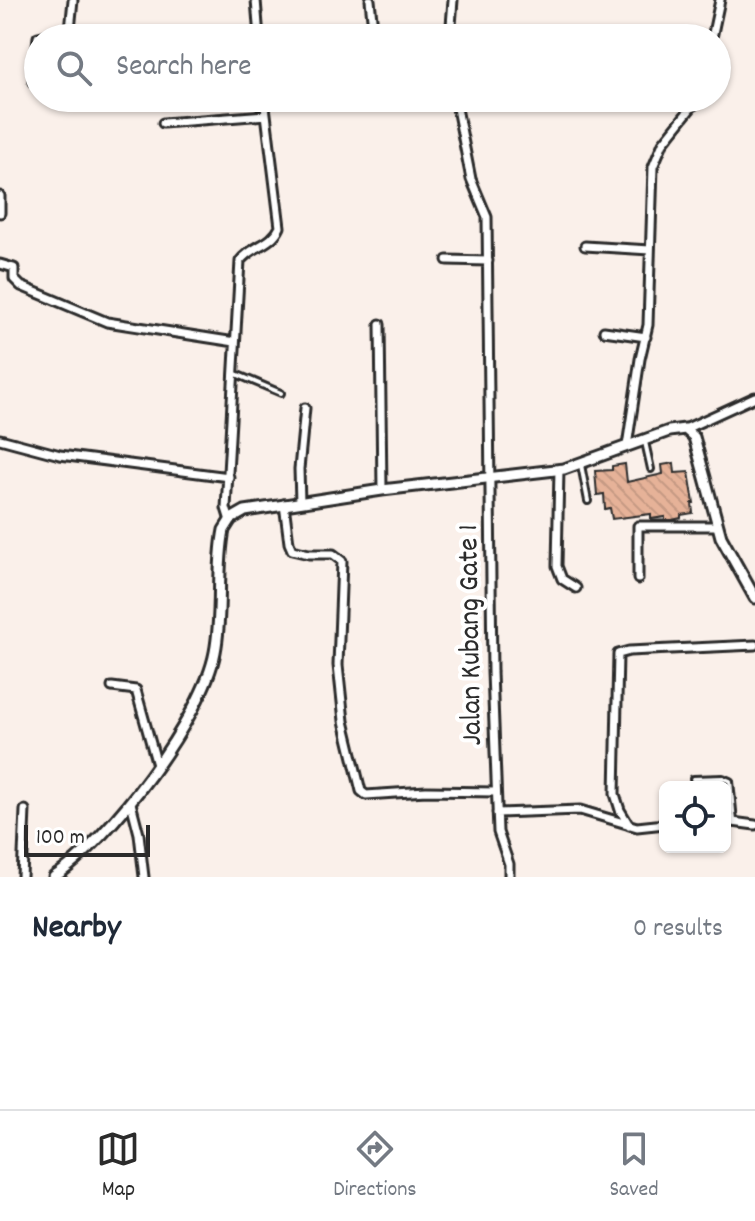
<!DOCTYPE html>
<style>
body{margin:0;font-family:Dekko,sans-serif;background:#f6f6f7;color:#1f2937}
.controls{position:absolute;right:24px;bottom:24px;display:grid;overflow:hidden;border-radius:12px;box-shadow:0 2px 6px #0004}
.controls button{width:72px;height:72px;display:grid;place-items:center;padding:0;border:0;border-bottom:2px solid #e0e1e3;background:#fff;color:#1f2937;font:40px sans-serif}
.scale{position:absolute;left:24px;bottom:20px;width:126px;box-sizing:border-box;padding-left:8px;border:4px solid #2b2b2b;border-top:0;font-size:22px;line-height:28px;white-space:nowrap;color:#2b2b2b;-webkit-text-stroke:6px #fff;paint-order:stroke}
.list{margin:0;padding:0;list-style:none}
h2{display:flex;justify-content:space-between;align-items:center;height:104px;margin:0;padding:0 32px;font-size:34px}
h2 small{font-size:26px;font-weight:400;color:#747a83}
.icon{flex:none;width:44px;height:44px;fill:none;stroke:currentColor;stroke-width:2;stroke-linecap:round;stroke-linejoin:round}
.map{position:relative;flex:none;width:755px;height:877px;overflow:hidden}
.search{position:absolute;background:#fff;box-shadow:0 2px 6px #0004;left:24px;right:24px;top:24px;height:88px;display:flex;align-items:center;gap:20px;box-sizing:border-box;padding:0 28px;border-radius:44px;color:#747a83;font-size:30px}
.sheet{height:232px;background:#fff}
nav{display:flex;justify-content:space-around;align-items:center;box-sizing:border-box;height:112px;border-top:2px solid #e0e1e3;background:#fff;font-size:22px;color:#747a83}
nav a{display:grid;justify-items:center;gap:4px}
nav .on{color:#2b2b2b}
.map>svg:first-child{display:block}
.building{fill:url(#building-back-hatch);stroke:#2b2b2b;stroke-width:2}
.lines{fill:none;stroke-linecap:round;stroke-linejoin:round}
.service-casing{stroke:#2b2b2b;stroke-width:10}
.minor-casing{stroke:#2b2b2b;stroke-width:13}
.tertiary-casing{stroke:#2b2b2b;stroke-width:15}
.service{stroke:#fff;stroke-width:4}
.minor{stroke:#fff;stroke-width:7}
.tertiary{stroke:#fff;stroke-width:9}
.labels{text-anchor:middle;stroke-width:8;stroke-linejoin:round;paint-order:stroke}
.street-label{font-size:30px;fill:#2b2b2b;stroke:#fff}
</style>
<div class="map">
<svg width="755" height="877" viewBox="0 0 755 877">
<defs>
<pattern id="building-back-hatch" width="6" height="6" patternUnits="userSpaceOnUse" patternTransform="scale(2)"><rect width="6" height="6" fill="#e6b298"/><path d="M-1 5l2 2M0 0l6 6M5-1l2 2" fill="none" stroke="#c59983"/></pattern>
</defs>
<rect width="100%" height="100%" fill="#faf0ea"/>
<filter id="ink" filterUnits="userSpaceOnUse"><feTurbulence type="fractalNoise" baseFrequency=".0125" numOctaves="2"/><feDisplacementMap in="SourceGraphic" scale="16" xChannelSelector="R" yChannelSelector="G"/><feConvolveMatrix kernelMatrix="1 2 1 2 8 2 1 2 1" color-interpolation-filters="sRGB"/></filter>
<g filter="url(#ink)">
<path class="building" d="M674 463 675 473 689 472 694 503H692L693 513 681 515V518L672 520H665V517L651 519V514L612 519 610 508 605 509 604 494 597 495 595 471 612 470V466L625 464 627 482 663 474 662 465Z"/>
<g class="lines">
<g class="service-casing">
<path id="service" d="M236 374 281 393
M645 442 651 469
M581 465 588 501
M693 779 723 778 730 781 734 821"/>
</g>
<g class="minor-casing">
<path id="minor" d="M256 0 259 38
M370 0 373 28 380 38
M450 38 453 0
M712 38 720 0
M33 82 38 37 70 30 73 0
M455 98 471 179 487 217 492 672 498 832 509 864V877
M163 123 266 115
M0 196V213
M585 246 650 250
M447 260 488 261
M0 264 14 268V279L21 286 107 322 235 342
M380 324 382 490
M604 331 646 337
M685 429 755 397
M0 439 60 455 229 477
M627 446 640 359 648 325 653 167 663 143 699 98
M559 469 557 566 562 579 576 588
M300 502 299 469 305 408
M284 504 289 543 292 550 309 554H333L342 561 338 665 344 721 361 791 366 795 426 791 496 792
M230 521 226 508 240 261C251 246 272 245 280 227L264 98
M638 579V526H717
M112 687 136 690 157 765
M131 803 139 834 144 877
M497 813 580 810 637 827 665 824
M725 821 755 825
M629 825 620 810 615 794 618 654 629 651 755 645
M22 877 25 810"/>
</g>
<g class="tertiary-casing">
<path id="tertiary" d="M54 877C109 841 203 717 215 652 223 612 216 570 224 530L231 519 245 511 382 490 564 469 669 431 685 429 694 437 721 537 755 598"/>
</g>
<use href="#service" class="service"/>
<use href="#minor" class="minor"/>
<use href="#tertiary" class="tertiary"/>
</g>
</g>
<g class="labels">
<g class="street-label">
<text transform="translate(468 635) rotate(-91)" y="10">Jalan Kubang Gate 1</text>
</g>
</g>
</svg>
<div class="controls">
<button><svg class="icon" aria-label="locate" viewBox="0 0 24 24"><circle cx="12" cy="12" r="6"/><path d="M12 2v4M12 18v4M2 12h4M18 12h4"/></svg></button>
</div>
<div class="scale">100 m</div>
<div class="search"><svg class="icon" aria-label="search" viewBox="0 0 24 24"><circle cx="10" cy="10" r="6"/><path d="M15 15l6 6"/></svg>Search here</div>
</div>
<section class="sheet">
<h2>Nearby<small>0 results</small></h2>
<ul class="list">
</ul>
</section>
<nav>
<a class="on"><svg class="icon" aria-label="map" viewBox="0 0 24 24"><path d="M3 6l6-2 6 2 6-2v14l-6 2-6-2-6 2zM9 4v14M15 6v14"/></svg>Map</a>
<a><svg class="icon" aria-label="directions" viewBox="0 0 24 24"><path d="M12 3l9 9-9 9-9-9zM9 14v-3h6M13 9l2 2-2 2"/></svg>Directions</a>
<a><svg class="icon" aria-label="saved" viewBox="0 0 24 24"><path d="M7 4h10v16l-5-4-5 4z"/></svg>Saved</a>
</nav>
